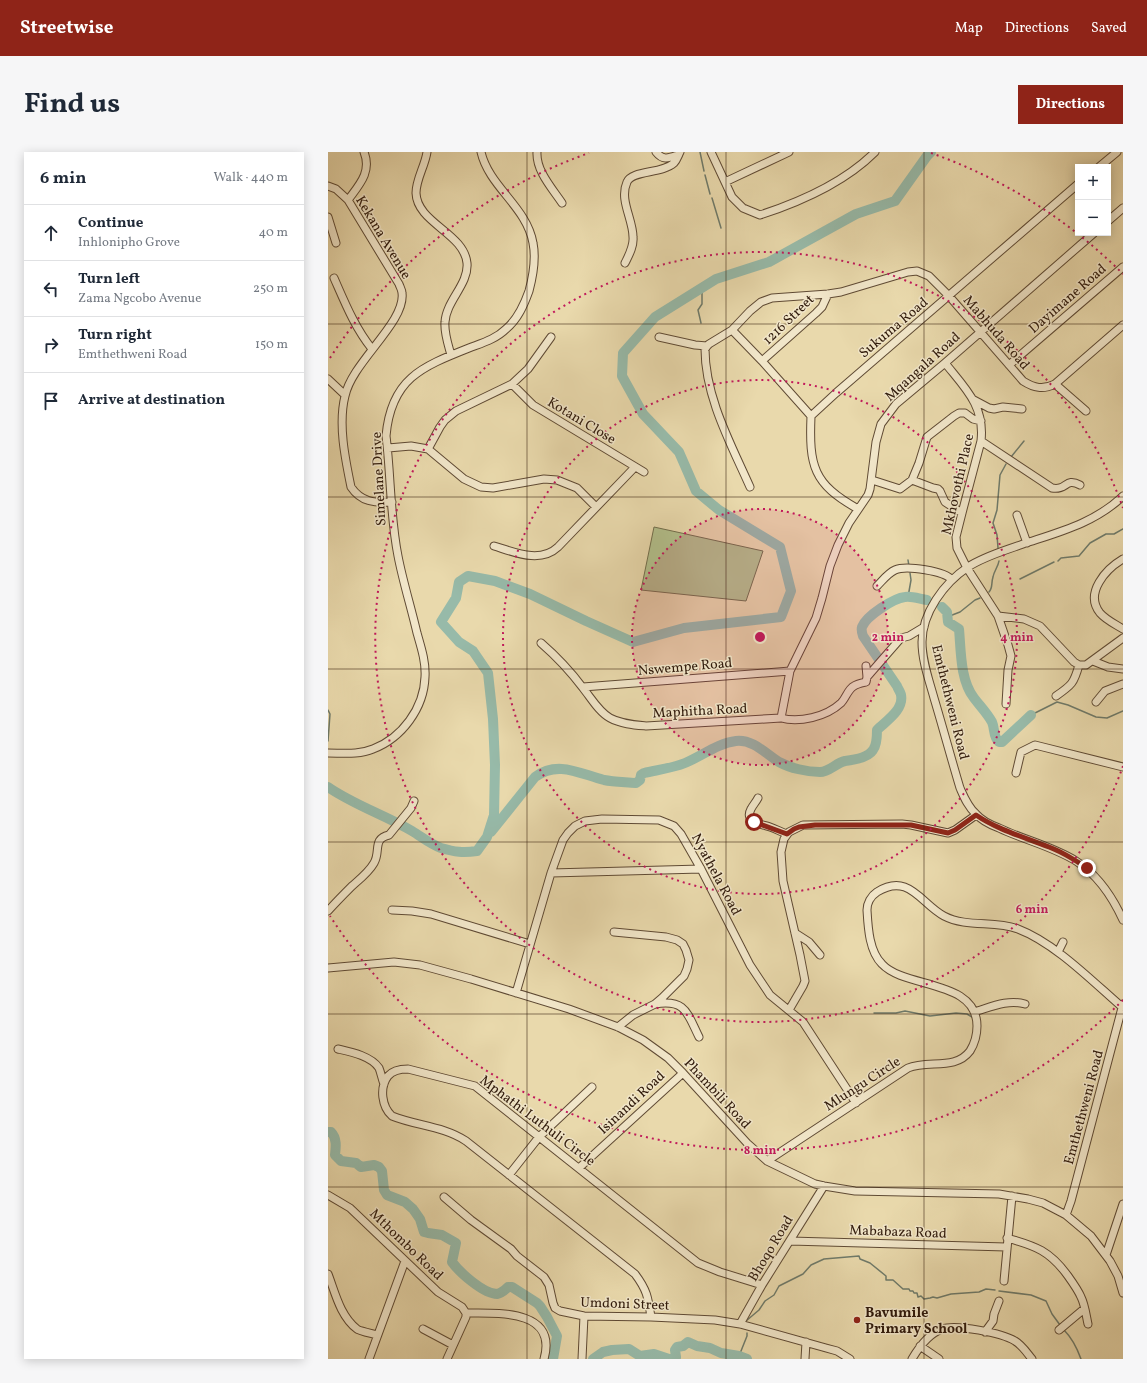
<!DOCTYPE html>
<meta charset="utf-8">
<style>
body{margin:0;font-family:Vollkorn,serif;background:#f6f6f7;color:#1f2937}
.controls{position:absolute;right:12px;top:12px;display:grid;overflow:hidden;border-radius:0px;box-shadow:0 2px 10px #0003}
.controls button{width:36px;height:36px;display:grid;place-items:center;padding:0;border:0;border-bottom:1px solid #e0e1e3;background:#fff;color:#1f2937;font:20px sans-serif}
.stop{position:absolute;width:12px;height:12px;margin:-9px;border:3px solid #8f2418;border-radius:50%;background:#fff}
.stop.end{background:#8f2418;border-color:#fff;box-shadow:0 1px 4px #0008}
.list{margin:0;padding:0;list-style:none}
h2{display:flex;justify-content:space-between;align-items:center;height:52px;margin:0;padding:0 16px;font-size:17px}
h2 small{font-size:13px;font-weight:400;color:#747a83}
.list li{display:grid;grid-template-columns:26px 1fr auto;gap:12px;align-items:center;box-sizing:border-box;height:56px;padding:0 16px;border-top:1px solid #e0e1e3}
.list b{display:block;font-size:15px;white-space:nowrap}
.list p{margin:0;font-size:13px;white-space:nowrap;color:#747a83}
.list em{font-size:13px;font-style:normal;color:#747a83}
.icon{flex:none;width:22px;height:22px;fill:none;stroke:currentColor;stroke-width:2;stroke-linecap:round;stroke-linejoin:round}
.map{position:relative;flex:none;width:795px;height:1207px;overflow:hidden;border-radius:0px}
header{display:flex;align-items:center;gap:24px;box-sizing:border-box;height:56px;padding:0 20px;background:#8f2418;color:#fff}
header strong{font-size:19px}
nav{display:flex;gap:22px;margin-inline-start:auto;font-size:14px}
.intro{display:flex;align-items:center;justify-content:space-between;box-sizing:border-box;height:96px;padding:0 24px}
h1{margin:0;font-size:28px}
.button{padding:10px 18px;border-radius:0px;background:#8f2418;color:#fff;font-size:14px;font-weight:700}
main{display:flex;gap:24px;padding:0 24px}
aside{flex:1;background:#fff;border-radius:0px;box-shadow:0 2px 10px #0003}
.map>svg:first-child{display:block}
.green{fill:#b3c08c;stroke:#726e4c}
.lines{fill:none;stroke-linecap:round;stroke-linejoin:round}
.stream{stroke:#6e7a6a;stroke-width:1.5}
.river{stroke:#97baa9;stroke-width:10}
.minor-casing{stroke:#5f4a34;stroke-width:9}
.minor{stroke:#f1e6c9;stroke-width:7}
.route{stroke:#8f2418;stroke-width:5}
.grid{fill:none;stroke:#311b0c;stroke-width:1;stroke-opacity:0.55}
.ring{fill:none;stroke:#c2185b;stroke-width:2;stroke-dasharray:2 4}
.poi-dot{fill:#8f2418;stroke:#f1e6c9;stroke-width:1.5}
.labels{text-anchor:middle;stroke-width:3;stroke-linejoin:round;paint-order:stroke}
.street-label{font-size:14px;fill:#311b0c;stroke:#f1e6c9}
.poi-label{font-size:14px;font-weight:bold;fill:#311b0c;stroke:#f1e6c9;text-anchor:start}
.centre{fill:#c2185b;stroke:#f1e6c9;stroke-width:2}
.ring-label{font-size:12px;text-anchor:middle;font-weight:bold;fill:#c2185b;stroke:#f1e6c9;stroke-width:3;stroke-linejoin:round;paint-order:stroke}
</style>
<header>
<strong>Streetwise</strong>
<nav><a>Map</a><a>Directions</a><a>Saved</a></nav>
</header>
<div class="intro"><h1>Find us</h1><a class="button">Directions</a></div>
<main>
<aside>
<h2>6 min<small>Walk · 440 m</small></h2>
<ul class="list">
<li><svg class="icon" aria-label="ahead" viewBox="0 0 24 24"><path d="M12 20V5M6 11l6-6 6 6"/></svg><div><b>Continue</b><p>Inhlonipho Grove</p></div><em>40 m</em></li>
<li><svg class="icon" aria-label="left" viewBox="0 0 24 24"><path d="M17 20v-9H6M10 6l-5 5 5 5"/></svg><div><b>Turn left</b><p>Zama Ngcobo Avenue</p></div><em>250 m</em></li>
<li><svg class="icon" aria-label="right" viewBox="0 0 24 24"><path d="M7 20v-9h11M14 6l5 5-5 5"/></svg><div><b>Turn right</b><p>Emthethweni Road</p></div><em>150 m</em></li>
<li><svg class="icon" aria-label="arrive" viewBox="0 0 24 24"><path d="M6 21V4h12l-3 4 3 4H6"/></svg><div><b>Arrive at destination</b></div></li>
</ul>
</aside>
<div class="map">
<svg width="795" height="1207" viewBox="0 0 795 1207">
<rect width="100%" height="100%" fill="#e9d9ac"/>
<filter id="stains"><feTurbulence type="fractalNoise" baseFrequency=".005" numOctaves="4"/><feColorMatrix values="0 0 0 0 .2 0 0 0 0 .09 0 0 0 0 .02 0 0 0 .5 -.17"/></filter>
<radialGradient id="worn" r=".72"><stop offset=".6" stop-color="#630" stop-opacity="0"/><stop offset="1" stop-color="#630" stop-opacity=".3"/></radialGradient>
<path class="green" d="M326 375 435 399 418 449 313 438Z"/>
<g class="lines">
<path class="stream" d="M372 0 376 19
M377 23 382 42
M384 46 393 76
M373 171 370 158 374 152V136
M683 305 696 289
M670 396 669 383 665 371 669 358 672 323 678 312
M580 408 581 414
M730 409 733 406 751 404 762 391 778 382H786L795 377
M692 427 726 410
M661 440C665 436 663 431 665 425 666 419 670 415 671 409
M580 445 583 428 582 421
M619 465 632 460 647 448 652 446
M0 558 2 562 0 589
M703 563 729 550 740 553 768 565 779 566 795 559
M546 861H568L577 859 602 864 628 861 639 862 644 865
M671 1139 703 1143 718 1149 724 1162 732 1173
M418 1169 431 1158 437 1149 446 1143 451 1134 475 1122 483 1113 496 1107 531 1104 532 1107 542 1111 558 1124V1128H565L575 1137H581L582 1139H585L586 1141H589L590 1145 593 1144 596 1147 602 1146 605 1145 609 1146 623 1142 651 1140 658 1137 667 1138
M736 1178C744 1186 749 1196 753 1207
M411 1204 419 1184V1181"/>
<path class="river" d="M614 455 619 460 620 470 631 477C633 498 632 528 646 546 652 554 659 561 664 570 667 577 665 585 671 590H674L703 563
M0 635C26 653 57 663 84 679 94 685 102 692 113 696 127 700 135 701 149 699L159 685 166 663 167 613 165 567 160 521 145 499 131 490 113 470 128 446 131 430 140 424 167 429 202 442 258 469 305 490 356 476 453 465 463 439 452 395 391 358 368 339 351 300 315 262 294 224 295 201 327 165 388 127 441 110 528 62 567 49 599 4 603 0
M163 680 207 625C230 608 252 622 276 628 286 630 298 630 308 631L312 628 313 623 316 621C329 618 345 616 357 611 374 604 390 591 408 589 425 587 438 602 451 610 462 616 479 620 492 620 501 620 508 611 517 609 526 608 540 606 545 598 549 593 549 584 549 578 558 569 576 558 573 543 573 541 570 537 569 534L535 484C534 481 533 478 534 475 538 464 566 446 577 445 584 444 592 447 599 448
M0 980H3C9 986 8 995 7 1003L13 1009 28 1011 33 1015 46 1013 51 1015 54 1019 56 1038 59 1043 77 1050 85 1057 92 1067 96 1080 100 1081 114 1083 128 1091 124 1110C132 1121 156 1142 169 1142 174 1141 177 1138 180 1135H184L209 1151 212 1154 219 1165 229 1184 225 1207
M265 1207 275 1200 284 1198 301 1197 312 1204 326 1202 341 1207
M343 1207 348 1205 347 1198 349 1195 355 1194 360 1190 369 1194 382 1196 393 1201 411 1204 419 1207"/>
<g class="minor-casing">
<path id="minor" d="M99 0C97 14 88 27 88 41 89 71 136 81 139 111 141 132 118 149 117 170 116 181 120 192 123 203
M209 0C208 19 224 36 234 51
M328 0C335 9 341 6 350 3
M383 0 404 45 415 56 432 63C472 50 517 30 547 0
M771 15 789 0
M397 30 461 0
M0 34 8 37 20 48 71 132C72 135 74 138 74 141 78 170 24 210 17 244 10 272 17 306 23 335 33 350 46 351 64 350
M20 48C31 33 44 20 36 0
M0 65 8 91
M780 69 795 56
M297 111C301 103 306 94 305 85 305 67 291 48 299 30 304 18 334 22 346 11 349 8 350 4 352 0
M6 126C17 151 27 176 44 197
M404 178 434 209 483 264
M331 185 367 193 379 194
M434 209 488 161 494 155 500 142
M617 211C637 236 657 254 653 289L634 361 628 385 629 396 639 416 670 464 680 493 683 504 680 518 678 552
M681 213 795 115
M0 227 17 243
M184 232 205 253 316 320
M727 232 758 259
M646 248 661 256 666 257 675 255 694 257
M653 289 724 336C739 339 737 325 752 333
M60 296 83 294 100 297 136 327 153 335 165 336 216 327 229 328 249 336 268 355
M100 297 112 275 117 268 128 259 184 232 200 217 223 185
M544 328 572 337 584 328 591 311 599 285 626 264 631 261H637L645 267 653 269
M584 328 605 336 610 337 612 339 617 350 634 361
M422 335C403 292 377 245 377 197L379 194 381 192 404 178 422 159 433 150 444 146 500 142 513 140 580 120 589 119 601 124 621 144 695 229C706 236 715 238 727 232L795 173
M795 344C767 371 731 380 695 392 676 399 657 404 640 415 616 431 594 461 594 490 594 509 601 528 606 546 615 576 623 606 632 636 636 645 640 655 648 662 654 669 663 673 671 676 696 688 724 694 748 709 770 723 784 744 795 768
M530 357C485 332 481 314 483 264L508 241 750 32
M689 363 699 391
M166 394C186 400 212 412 230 395L307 315
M795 407C778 417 756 441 772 461 778 468 787 472 795 477
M549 434C554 429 560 421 567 418 578 413 617 419 624 428
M670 464 696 467 712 474 746 510 751 513H758L795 486
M213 491C228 504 243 520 255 536 263 546 271 560 282 566 293 572 307 573 318 574L453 566C471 571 498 565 513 551 518 546 520 537 526 534 529 532 534 531 538 530L539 525 538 514
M765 509 780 515 795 517
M539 525 573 486 581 484 596 475
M255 535 462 519
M728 544C744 533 746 531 751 513
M768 550 777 539 795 532
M453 566 462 519 488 466 494 446 502 414 510 393 521 371 540 343 542 337 548 290 553 272 568 252 617 211 766 81
M0 601C15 601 31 603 45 597 74 586 96 556 97 525 98 510 93 495 89 481 83 455 75 430 70 404 62 364 63 324 58 284 63 227 93 215 141 196 154 191 168 187 178 177 190 167 196 153 201 139 205 124 208 106 205 91 199 55 161 35 153 0
M688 621 693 600 707 593 795 615
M430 646C428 650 425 653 423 657 416 670 433 672 442 675 448 677 453 680 459 682
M223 721 373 717
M64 758 84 759 103 762 202 792
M0 759C8 750 16 742 24 734 32 727 41 720 46 711 53 699 44 687 61 683L83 656 86 649
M286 780 338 785 349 788 355 792 358 798 361 808 359 817 356 824 334 846 327 852 305 863 290 875
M467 781 481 790 492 803
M730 800 735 790
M0 816 66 810 92 813 143 827 241 857 290 875 315 888 340 906 355 921 419 991 439 1009 487 1032 496 1034 527 1039 671 1042 700 1047 715 1051 738 1063 763 1084 782 1109 790 1124 795 1141
M188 841 223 721 235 688 240 681 247 674 257 669 274 667 331 668 346 674 353 682 373 717 422 813 442 843 475 870 528 951
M327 852C358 847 359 861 371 885
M461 858 475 834 477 829 472 803 455 729 453 700 456 687 461 680 475 673 574 672 583 673 620 681 627 678 648 663
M646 860C663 855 680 847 697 852
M10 897C23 900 43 904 51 916 53 921 54 927 56 932
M439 1009 580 916C600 907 627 919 642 899 647 891 649 884 649 874 649 827 577 837 554 812 541 799 540 775 539 758 539 751 543 744 549 740 581 720 593 752 616 764 639 776 667 768 690 777 727 791 765 830 794 855
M251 1016 355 921
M181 1023 211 985 264 935
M0 1043 22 1056 110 1140 134 1155 138 1161
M116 1045 143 1068 183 1097 189 1104 216 1125 221 1133 225 1151 227 1156 232 1159 256 1164 323 1165 387 1168 412 1172 498 1196 509 1199 522 1207
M738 1063 743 1049 795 852
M679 1086C708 1094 722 1099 740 1124 745 1131 750 1138 753 1145 757 1153 758 1163 760 1172
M462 1089 678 1095
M778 1103 795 1052
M0 1122C7 1140 12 1164 29 1177 31 1179 46 1182 49 1183
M676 1129 684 1044
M138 1161C169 1161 230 1157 216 1207
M323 1165C320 1145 319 1138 307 1122L138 989C115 974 89 974 64 964 54 955 51 936 60 924 65 918 73 917 80 917L147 934 370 1111 392 1120 434 1133
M412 1172 434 1133 496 1034
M95 1177 125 1193
M731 1178 756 1157
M657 1180 665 1169 666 1162 671 1149
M592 1194 611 1207
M41 1207 77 1109
M119 1207 138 1165V1161
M254 1207 256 1164
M477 1207 478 1190
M584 1207C591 1195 600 1182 614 1177 628 1172 674 1181 687 1189 694 1193 699 1201 704 1207"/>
</g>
<use href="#minor" class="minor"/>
</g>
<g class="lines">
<path class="route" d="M426 670 459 682 466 677 471 675 487 673H583L620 681 627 678 648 663C670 678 696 685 721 695 735 700 747 708 759 716"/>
</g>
<path class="grid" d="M199 0V1207M398 0V1207M596 0V1207M0 172H795M0 345H795M0 517H795M0 690H795M0 862H795M0 1035H795"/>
<circle cx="432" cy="485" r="128" fill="#c2185b" fill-opacity=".12"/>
<g class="ring">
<circle cx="432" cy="485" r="128"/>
<circle cx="432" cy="485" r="257"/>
<path d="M795 614A385 385 0 1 1 795 356"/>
<path d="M795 848A513 513 0 0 1 2 764M2 206A513 513 0 0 1 261 1M603 1A513 513 0 0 1 795 122"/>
</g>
<circle class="poi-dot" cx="529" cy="1168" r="4"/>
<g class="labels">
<g class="street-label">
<text transform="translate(56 85) rotate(59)" y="5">Kekana Avenue</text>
<text transform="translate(739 146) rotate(-41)" y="5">Dayimane Road</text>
<text transform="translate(460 167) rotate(-44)" y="5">1216 Street</text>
<text transform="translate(565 175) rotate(-40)" y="5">Sukuma Road</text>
<text transform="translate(669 180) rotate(49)" y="5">Mabhuda Road</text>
<text transform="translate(594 214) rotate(-42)" y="5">Mqangala Road</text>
<text transform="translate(254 268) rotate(31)" y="5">Kotani Close</text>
<text transform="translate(50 327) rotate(-93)" y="5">Simelane Drive</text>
<text transform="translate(629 332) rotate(-77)" y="5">Mkhovothi Place</text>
<text transform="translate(357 514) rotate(-5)" y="5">Nswempe Road</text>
<text transform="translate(623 550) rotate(76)" y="5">Emthethweni Road</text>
<text transform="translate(372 558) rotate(-3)" y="5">Maphitha Road</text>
<text transform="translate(389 722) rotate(62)" y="5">Nyathela Road</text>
<text transform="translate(534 931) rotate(-33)" y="5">Mlungu Circle</text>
<text transform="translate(390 941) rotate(47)" y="5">Phambili Road</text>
<text transform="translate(303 950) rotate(-43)" y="5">Isinandi Road</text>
<text transform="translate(755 955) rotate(-75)" y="5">Emthethweni Road</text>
<text transform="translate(210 968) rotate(37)" y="5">Mphathi Luthuli Circle</text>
<text transform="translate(570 1079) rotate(2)" y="5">Mababaza Road</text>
<text transform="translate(79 1092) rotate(44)" y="5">Mthombo Road</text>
<text transform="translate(442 1096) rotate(-59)" y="5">Bhoqo Road</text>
<text transform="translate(297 1151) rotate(2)" y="5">Umdoni Street</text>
</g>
<g class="poi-label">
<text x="537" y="1165">Bavumile<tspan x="537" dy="16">Primary School</tspan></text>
</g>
</g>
<circle cx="432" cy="485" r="6" class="centre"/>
<g class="ring-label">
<text x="560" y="489">2 min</text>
<text x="689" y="489">4 min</text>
<text x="704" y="761">6 min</text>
<text x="432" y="1002">8 min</text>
</g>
<rect width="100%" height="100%" filter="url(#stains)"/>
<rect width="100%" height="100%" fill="url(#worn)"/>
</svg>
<div class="controls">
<button>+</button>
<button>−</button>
</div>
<div class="stop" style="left:426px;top:670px"></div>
<div class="stop end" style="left:759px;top:716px"></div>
</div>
</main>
